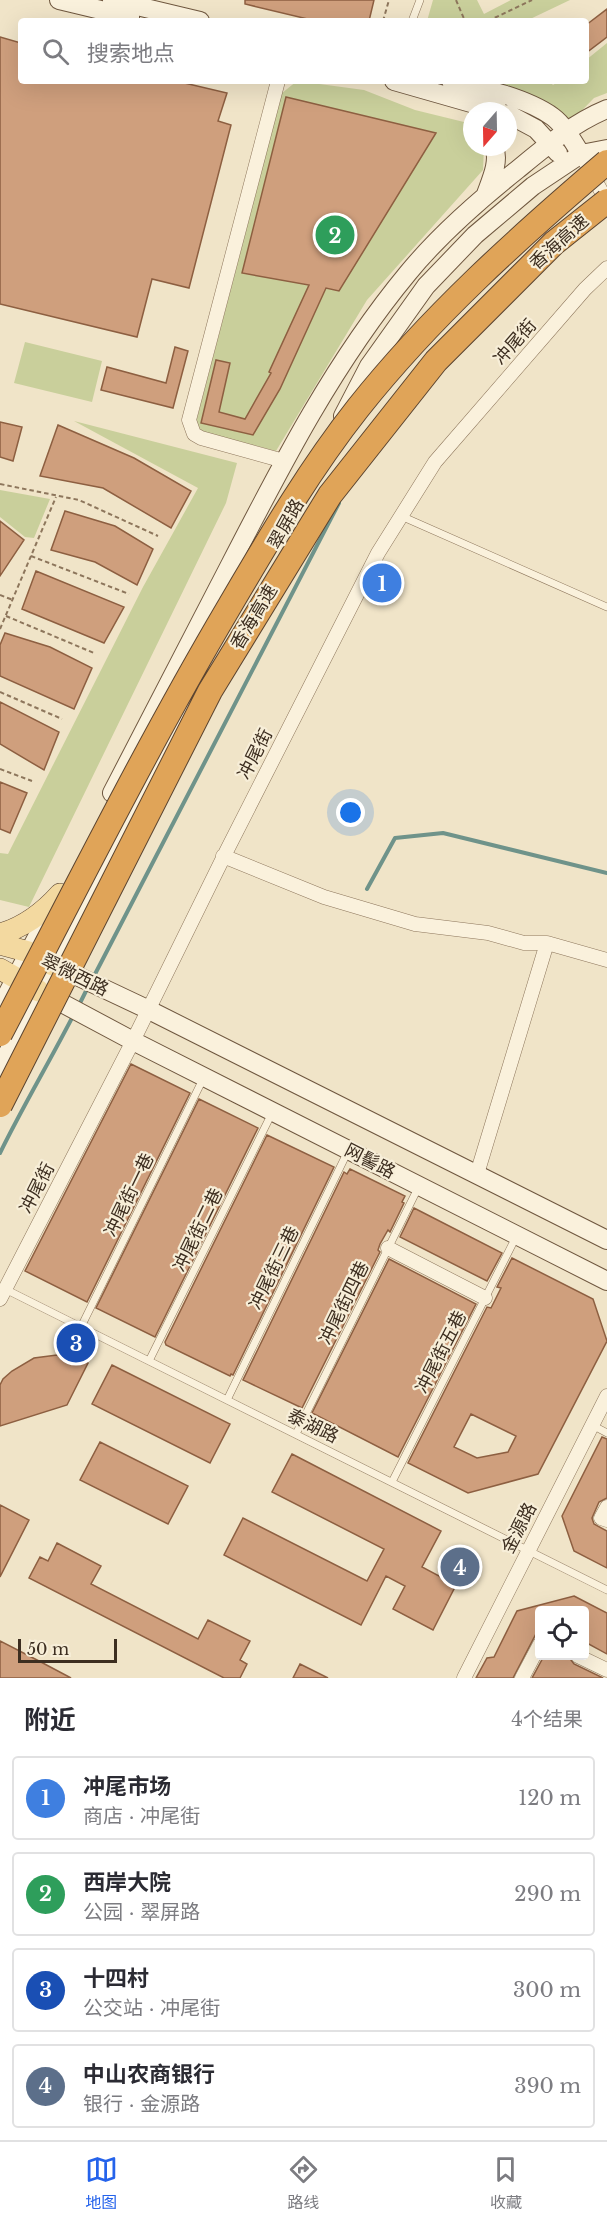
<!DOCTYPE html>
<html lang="zh">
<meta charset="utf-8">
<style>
body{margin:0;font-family:"Libre Baskerville","Noto Sans SC",serif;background:#f2f2f3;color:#2b2b33}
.controls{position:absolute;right:18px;bottom:18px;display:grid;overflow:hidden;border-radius:6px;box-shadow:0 6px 24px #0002}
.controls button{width:54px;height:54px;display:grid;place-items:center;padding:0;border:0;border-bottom:2px solid #e1e1e2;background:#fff;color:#2b2b33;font:30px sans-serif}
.compass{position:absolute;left:463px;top:102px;width:54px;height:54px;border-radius:50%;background:#fff;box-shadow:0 6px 24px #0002;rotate:200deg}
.scale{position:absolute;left:18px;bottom:15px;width:99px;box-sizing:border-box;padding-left:6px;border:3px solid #3d2e20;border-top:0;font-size:16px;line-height:21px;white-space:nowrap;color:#3d2e20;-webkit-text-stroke:4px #f7eed8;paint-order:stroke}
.you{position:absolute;left:351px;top:813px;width:21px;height:21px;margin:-15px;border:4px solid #fff;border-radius:50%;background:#1a73e8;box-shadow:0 0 0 9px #1a73e833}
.badge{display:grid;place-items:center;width:39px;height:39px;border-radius:50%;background:#2563eb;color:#fff;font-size:20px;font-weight:700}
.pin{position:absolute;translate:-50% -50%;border:3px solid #fff;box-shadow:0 2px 6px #0006}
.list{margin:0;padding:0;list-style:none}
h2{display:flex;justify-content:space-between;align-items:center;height:78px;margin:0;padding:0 24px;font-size:26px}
h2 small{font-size:20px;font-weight:400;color:#7c7c81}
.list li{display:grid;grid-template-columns:39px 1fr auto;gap:18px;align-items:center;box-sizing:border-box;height:84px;margin:0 12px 12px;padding:0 12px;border:2px solid #e1e1e2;border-radius:6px}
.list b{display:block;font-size:22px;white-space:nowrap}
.list p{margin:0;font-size:20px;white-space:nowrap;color:#7c7c81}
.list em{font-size:20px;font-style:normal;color:#7c7c81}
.icon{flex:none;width:33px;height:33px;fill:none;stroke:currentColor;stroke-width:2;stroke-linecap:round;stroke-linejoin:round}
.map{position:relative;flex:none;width:607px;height:1678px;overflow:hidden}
.search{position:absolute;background:#fff;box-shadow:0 6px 24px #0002;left:18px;right:18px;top:18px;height:66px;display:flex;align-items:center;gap:15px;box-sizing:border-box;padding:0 21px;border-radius:6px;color:#7c7c81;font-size:22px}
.sheet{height:462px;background:#fff}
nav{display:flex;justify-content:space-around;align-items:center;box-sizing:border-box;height:84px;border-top:2px solid #e1e1e2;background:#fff;font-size:16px;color:#7c7c81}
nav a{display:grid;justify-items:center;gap:3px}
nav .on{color:#2563eb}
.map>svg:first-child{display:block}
.green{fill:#c9cf9b}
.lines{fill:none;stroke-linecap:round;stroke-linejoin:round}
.stream{stroke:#6f938a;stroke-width:4}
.building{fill:#cf9f7d;stroke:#8d5f41;stroke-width:1.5;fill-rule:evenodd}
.lane-casing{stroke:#8d765c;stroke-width:8}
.street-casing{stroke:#8d765c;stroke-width:15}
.secondary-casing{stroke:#6f573f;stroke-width:20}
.primary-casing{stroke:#5b4430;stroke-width:22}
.path{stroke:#8d765c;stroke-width:2;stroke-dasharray:4.5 3;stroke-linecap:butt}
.lane{stroke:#faf1dc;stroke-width:7}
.street{stroke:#faf1dc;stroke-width:14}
.secondary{stroke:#faf1dc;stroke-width:18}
.primary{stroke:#f3d9a0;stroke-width:21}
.highway-bridge-casing{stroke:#5b4430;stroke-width:26;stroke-linecap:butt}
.highway-bridge{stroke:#e0a458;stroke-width:24}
.labels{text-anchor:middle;stroke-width:4.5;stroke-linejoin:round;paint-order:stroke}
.street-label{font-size:18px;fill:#3d2e20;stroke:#f7eed8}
</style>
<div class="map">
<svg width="607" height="1678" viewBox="0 0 607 1678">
<rect width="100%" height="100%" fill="#f0e4c8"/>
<path class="green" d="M433 0H477L484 14 511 0H570L526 21H427Z
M607 43V93L594 98 562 131 536 109 448 81H549L553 85 559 81H586V60Z
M297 81 364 90 415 110 468 123 472 126V147H484L483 170 367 300 276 451 194 430 282 93Z
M25 342 102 361 92 402 14 383Z
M74 421 237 463 226 503 29 907 0 900V853L8 854 143 587 198 488Z
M0 490 50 499 34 538 25 537 0 517Z"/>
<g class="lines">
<path class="stream" d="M367 889 395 838 443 833 607 873
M93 978 339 503
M79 1005 88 987
M0 1153C23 1106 50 1061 74 1014"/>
</g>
<path class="building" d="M245 0H374L369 21H316L245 4Z
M607 9V37L586 53V25Z
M0 37 21 43V81H176L227 93 218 121 231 125 189 288 152 279 137 337 0 304Z
M286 97 436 133 339 291 326 288 280 389 253 435 201 423 216 360 230 363 219 412 245 419 271 373 269 372 309 285 242 273Z
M175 347 188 351 173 408 101 390 107 367 166 383Z
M0 422 22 427 13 461 0 457Z
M58 425 134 458 191 491 171 528 103 488 40 476Z
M65 511 115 526 153 549 137 585 95 562 51 550Z
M0 521 24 540 0 576Z
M36 571 124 607 104 643 22 609Z
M5 633 50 647 92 668 74 709 0 676V645Z
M0 702 59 732 44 770 0 744Z
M0 782 27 793 10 833 0 829Z
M131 1064 190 1093 87 1302 25 1271Z
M199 1099 258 1128 155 1337 96 1308Z
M267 1135 334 1167 233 1375 231 1374 230 1376 166 1345 165 1342Z
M350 1169 405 1196 402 1202 404 1203 390 1232 388 1230 380 1244 378 1250 380 1252 302 1408 243 1380 344 1172 347 1174Z
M414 1208 502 1253 487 1281 400 1237Z
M512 1258 593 1299 607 1341 538 1474 468 1493 408 1463 487 1307 491 1308 501 1288 497 1287ZM471 1414 516 1436 508 1452 477 1458 454 1447Z
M389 1259 476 1304 398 1457 312 1413Z
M57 1355 73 1358 74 1356 88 1363 67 1405 0 1426V1385L3 1379 12 1371 34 1358Z
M112 1365 230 1424 210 1463 92 1404Z
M602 1437 607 1439V1498L599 1502 592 1518 594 1524 607 1531V1568L574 1551 562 1516Z
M100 1442 188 1486 168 1524 80 1480Z
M292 1454 441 1531 422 1567 456 1585 433 1630 393 1609 405 1586 386 1576 361 1625 224 1555 243 1518 367 1581 384 1549 272 1492Z
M0 1505 29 1520 0 1577Z
M57 1543 101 1566 91 1584 198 1639 208 1620 250 1641 240 1660 247 1664 240 1678H224L29 1578 40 1557 48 1561Z
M574 1596 607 1613V1654L585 1642V1611H540V1626L513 1678H476L487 1658 494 1657 517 1611Z
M0 1641 39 1661 71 1678H0Z
M544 1656H568L574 1664 603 1678H532Z
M300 1664 328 1678H293Z"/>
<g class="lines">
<g class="lane-casing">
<path id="lane" d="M412 21 420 0
M401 516 607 607
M5 1289 607 1590
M81 1327 203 1079
M149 1361 272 1113
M227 1400 348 1151
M592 1425 607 1433
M296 1434 419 1186
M392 1482 516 1237"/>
</g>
<g class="street-casing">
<path id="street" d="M278 81 189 420 194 434 201 438 284 461
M581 154 607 202
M223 856 324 897 415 924 488 933 524 943H547L607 960
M477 1174 547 943
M388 1248 485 1298
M0 1299 133 1041 226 852 378 553 435 462 585 289 607 268
M607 1507 601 1518 607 1520
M578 1656 607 1670
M464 1678 607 1396
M522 1678 540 1644"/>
</g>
<g class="secondary-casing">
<path id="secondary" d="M59 0 130 17
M112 0 200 21
M394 81 499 111
M451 81C482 88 527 98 553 117 565 126 573 142 581 154
M508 114 536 129 558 153
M486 194C491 180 500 161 494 147
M343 416 369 366 426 286 475 235 533 186 581 154 607 149
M112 793C152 717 191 640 231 563 283 462 335 361 408 273 440 234 478 201 517 170 545 147 573 123 607 109
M58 967 149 1010 607 1240
M45 994 133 1041 607 1281
M0 1008 48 916
M0 1068 187 704"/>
</g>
<g class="primary-casing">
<path id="primary" d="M0 934C25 927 43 913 60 894
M0 944 29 952 53 965
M0 969 39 991"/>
</g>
<path class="path" d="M456 0 465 21
M383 21 389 0
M488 21 532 0
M0 484 79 500 158 536
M31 556 129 594
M0 595 13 600
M6 616 94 653
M0 629 56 497
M0 692 62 719
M0 769 32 781"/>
<use href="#lane" class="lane"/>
<use href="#street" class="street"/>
<use href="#secondary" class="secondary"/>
<use href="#primary" class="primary"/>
<g class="highway-bridge-casing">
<path id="highway-bridge" d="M0 1034C75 891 147 746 229 607 269 539 309 470 358 408 431 316 518 238 607 162
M0 1105 210 691 330 495 436 361 554 243 607 201"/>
</g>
<use href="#highway-bridge" class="highway-bridge"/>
</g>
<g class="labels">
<g class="street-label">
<text transform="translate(559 242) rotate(-42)" y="6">香海高速</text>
<text transform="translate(515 342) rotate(-49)" y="6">冲尾街</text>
<text transform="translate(286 524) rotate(-61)" y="6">翠屏路</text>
<text transform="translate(254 617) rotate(-59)" y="6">香海高速</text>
<text transform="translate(255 754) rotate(-63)" y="6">冲尾街</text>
<text transform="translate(75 975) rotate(26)" y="6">翠微西路</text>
<text transform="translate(370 1161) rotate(27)" y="6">网髻路</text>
<text transform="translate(37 1188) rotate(-63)" y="6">冲尾街</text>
<text transform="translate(129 1195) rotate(-64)" y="6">冲尾街一巷</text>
<text transform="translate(198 1230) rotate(-64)" y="6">冲尾街二巷</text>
<text transform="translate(274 1268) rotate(-64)" y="6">冲尾街三巷</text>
<text transform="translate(344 1303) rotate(-64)" y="6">冲尾街四巷</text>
<text transform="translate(441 1352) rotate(-63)" y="6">冲尾街五巷</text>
<text transform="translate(313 1426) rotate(26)" y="6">泰湖路</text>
<text transform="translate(519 1528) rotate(-63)" y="6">金源路</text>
</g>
</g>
</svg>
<div class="controls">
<button><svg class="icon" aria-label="locate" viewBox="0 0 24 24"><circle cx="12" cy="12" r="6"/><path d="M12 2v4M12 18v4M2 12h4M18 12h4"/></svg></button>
</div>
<svg class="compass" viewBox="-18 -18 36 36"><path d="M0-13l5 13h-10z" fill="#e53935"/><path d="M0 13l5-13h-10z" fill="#7c7c81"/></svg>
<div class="scale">50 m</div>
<div class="you"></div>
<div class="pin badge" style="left:382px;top:583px;background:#3f7fe0">1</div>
<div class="pin badge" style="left:335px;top:235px;background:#2e9e5b">2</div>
<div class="pin badge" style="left:76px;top:1343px;background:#1a4fb4">3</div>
<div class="pin badge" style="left:460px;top:1567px;background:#5c6f8a">4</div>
<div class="search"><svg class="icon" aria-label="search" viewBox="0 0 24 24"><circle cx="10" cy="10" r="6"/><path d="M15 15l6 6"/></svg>搜索地点</div>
</div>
<section class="sheet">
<h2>附近<small>4个结果</small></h2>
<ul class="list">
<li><span class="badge" style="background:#3f7fe0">1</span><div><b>冲尾市场</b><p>商店 · 冲尾街</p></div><em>120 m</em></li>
<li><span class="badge" style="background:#2e9e5b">2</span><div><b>西岸大院</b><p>公园 · 翠屏路</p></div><em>290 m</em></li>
<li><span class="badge" style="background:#1a4fb4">3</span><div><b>十四村</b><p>公交站 · 冲尾街</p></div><em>300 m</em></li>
<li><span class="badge" style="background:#5c6f8a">4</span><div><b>中山农商银行</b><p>银行 · 金源路</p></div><em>390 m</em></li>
</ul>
</section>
<nav>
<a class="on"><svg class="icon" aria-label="map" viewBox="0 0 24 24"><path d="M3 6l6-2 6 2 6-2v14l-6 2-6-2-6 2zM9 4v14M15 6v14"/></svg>地图</a>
<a><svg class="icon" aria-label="directions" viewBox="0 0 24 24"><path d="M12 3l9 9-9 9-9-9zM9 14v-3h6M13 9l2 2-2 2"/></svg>路线</a>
<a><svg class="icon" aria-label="saved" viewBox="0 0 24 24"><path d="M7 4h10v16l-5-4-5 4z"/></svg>收藏</a>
</nav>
